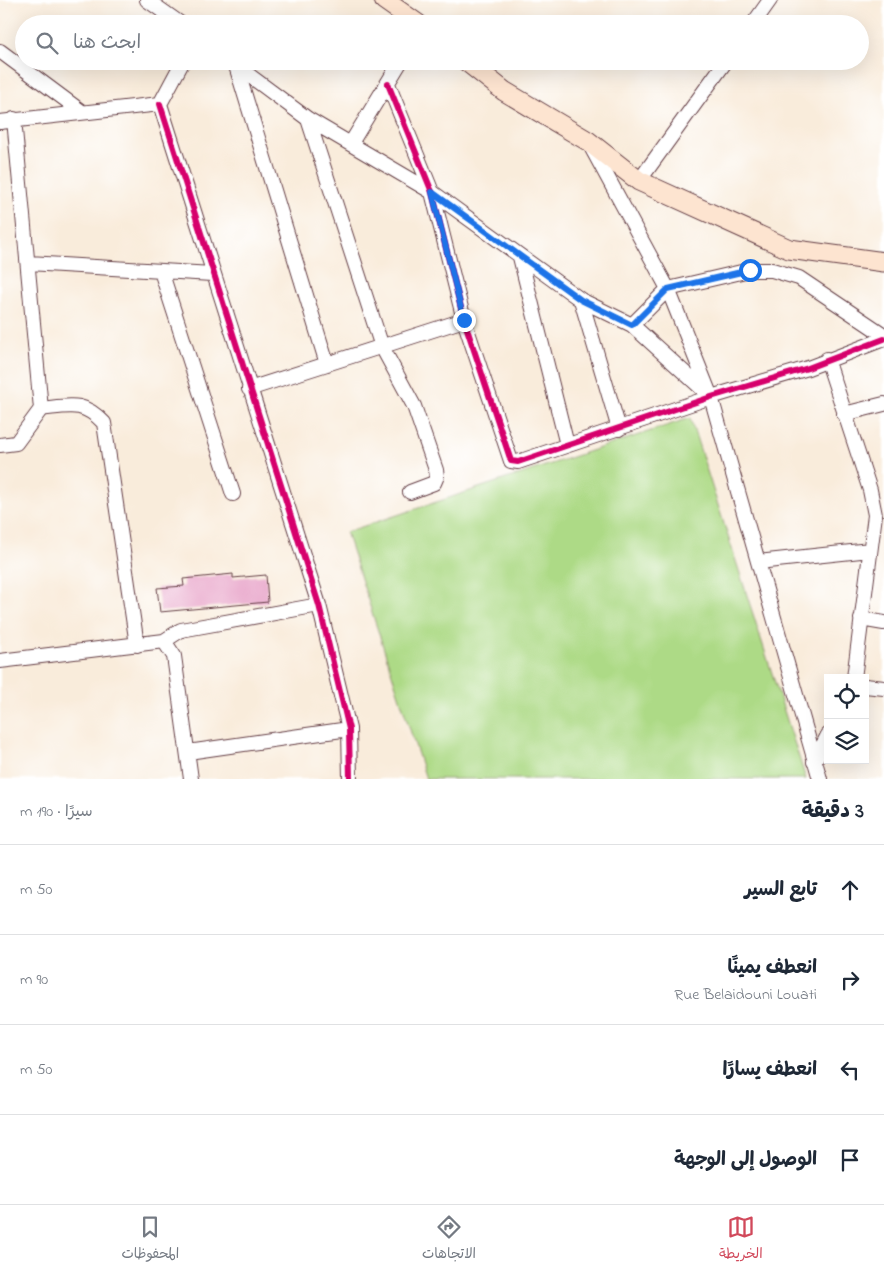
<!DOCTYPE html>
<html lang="ar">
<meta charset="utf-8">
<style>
body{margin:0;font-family:"Indie Flower","Playpen Sans Arabic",sans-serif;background:#f2f2f3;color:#1f2937;direction:rtl}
.controls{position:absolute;right:15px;bottom:15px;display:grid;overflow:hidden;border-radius:0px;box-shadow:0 5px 20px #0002}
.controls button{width:45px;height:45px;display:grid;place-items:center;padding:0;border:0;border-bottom:1px solid #e0e1e3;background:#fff;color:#1f2937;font:25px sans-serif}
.stop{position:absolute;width:15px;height:15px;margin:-11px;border:4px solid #1a73e8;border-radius:50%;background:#fff}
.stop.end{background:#1a73e8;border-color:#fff;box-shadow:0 1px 5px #0008}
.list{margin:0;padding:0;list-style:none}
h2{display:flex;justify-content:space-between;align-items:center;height:65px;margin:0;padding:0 20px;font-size:21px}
h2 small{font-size:16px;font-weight:400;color:#747a83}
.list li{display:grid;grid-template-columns:32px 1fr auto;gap:15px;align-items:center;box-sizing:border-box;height:90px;padding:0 20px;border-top:1px solid #e0e1e3}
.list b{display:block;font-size:19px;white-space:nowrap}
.list p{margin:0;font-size:16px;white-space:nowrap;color:#747a83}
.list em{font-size:16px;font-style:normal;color:#747a83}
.icon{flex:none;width:28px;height:28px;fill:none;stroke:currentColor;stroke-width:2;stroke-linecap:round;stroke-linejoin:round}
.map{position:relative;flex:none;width:884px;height:779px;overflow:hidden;direction:ltr}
.search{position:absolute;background:#fff;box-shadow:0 5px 20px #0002;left:15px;right:15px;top:15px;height:55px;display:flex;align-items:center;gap:12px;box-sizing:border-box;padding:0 18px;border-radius:28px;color:#747a83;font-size:19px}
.sheet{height:425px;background:#fff}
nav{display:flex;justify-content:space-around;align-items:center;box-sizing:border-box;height:70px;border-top:1px solid #e0e1e3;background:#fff;font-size:14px;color:#747a83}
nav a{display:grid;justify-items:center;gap:2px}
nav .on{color:#d1495b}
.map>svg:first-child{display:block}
.green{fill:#adda86;stroke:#7c7c58}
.building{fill:#e8a4c9}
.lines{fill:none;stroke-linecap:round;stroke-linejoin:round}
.street-casing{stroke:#643e45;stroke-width:16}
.secondary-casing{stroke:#643e45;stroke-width:21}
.street{stroke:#fff;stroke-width:14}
.secondary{stroke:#fde4d0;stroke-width:19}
.cycleway-casing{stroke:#fff;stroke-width:9}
.cycleway{stroke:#d6006c;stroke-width:6}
.route{stroke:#1a73e8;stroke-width:6}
</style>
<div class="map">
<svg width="884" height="779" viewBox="0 0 884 779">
<rect width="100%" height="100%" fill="#fff"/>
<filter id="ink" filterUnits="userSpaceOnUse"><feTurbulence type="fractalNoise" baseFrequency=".02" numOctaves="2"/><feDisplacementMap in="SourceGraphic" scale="10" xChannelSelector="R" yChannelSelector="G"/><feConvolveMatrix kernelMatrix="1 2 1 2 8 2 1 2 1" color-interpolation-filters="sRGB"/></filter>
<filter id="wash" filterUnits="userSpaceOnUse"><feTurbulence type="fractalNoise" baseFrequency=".0096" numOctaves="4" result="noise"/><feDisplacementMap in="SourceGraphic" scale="20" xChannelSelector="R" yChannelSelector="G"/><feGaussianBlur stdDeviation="1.12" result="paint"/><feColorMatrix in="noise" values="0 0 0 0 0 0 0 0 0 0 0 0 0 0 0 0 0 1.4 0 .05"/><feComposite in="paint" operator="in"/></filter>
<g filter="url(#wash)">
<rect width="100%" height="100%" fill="#f9ecdb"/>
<path class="green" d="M690 418 806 779H426L346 532Z"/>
<g id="blocks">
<path class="building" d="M233 574V578L266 575 268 602 160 612 157 588 184 586 183 579Z"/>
</g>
</g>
<g filter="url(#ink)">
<use href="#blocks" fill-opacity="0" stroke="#643e45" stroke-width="1"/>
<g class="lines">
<g class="street-casing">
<path id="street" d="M147 0 181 24
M753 24 770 0
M0 51 82 112
M230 61 308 119 432 192 581 300 632 325 708 394
M236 66 327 364
M388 84 432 192 464 320 511 461 518 462 711 397 808 368 884 339
M160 104 319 605 349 729 350 779
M14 119 41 409C69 406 83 400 104 423L137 645
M308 119 382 347 414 406 436 470 437 476 434 483 410 492
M0 122 160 104 183 61
M351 143 401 61
M590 145 668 289 711 397 820 779
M639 181 726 61
M520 257 567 445
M29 263 212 274
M161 271 233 494
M581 300 619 429
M632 325 668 289 750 270H772L799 278 884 335
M827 359 870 490 875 515 854 678
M249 389 464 320
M844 414 884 404
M0 445 16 443 41 409
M758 562 870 550
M861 619 884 623
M164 641 174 656 191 779
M0 661 164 641 181 630 319 605
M865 686 884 688
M188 752 349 729
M814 762 828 735"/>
</g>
<g class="secondary-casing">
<path id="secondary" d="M384 0 418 24
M466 61 504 91 588 141 639 181 789 249 884 262"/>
</g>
<use href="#street" class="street"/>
<use href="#secondary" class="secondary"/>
<g class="cycleway-casing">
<path id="cycleway" d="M388 84 432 192 464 320 511 461 518 462 711 397 808 368 884 339
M160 104 319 605 349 729 350 779"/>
</g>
<use href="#cycleway" class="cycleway"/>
</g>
</g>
<g class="lines" filter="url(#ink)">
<path class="route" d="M464 320 432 192 581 300 632 325 668 289 750 270"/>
</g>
</svg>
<div class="controls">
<button><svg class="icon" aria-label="locate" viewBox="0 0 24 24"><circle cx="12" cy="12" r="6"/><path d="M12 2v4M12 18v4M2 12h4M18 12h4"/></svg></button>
<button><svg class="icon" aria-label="layers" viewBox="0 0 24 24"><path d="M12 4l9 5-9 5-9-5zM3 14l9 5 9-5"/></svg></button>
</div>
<div class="stop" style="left:750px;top:270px"></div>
<div class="stop end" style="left:464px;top:320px"></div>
<div class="search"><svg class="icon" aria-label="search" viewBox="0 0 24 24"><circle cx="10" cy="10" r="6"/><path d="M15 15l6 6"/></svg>ابحث هنا</div>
</div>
<section class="sheet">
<h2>3 دقيقة<small>سيرًا · 190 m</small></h2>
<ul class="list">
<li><svg class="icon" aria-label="ahead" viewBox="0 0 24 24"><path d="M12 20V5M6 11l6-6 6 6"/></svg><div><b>تابع السير</b></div><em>50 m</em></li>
<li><svg class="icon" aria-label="right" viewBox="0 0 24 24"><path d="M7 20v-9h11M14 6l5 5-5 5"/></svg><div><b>انعطف يمينًا</b><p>Rue Belaidouni Louati</p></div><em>90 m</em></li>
<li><svg class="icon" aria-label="left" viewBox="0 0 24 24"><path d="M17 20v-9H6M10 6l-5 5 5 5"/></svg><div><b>انعطف يسارًا</b></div><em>50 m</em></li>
<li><svg class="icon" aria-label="arrive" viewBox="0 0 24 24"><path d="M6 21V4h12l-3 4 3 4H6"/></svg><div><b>الوصول إلى الوجهة</b></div></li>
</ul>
</section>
<nav>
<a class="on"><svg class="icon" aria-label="map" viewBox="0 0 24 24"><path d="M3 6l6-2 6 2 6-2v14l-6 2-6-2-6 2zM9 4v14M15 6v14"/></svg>الخريطة</a>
<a><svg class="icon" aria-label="directions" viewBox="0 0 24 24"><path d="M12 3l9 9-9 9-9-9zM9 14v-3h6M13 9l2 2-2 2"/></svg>الاتجاهات</a>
<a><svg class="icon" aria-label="saved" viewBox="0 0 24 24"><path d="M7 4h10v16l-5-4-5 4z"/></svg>المحفوظات</a>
</nav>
